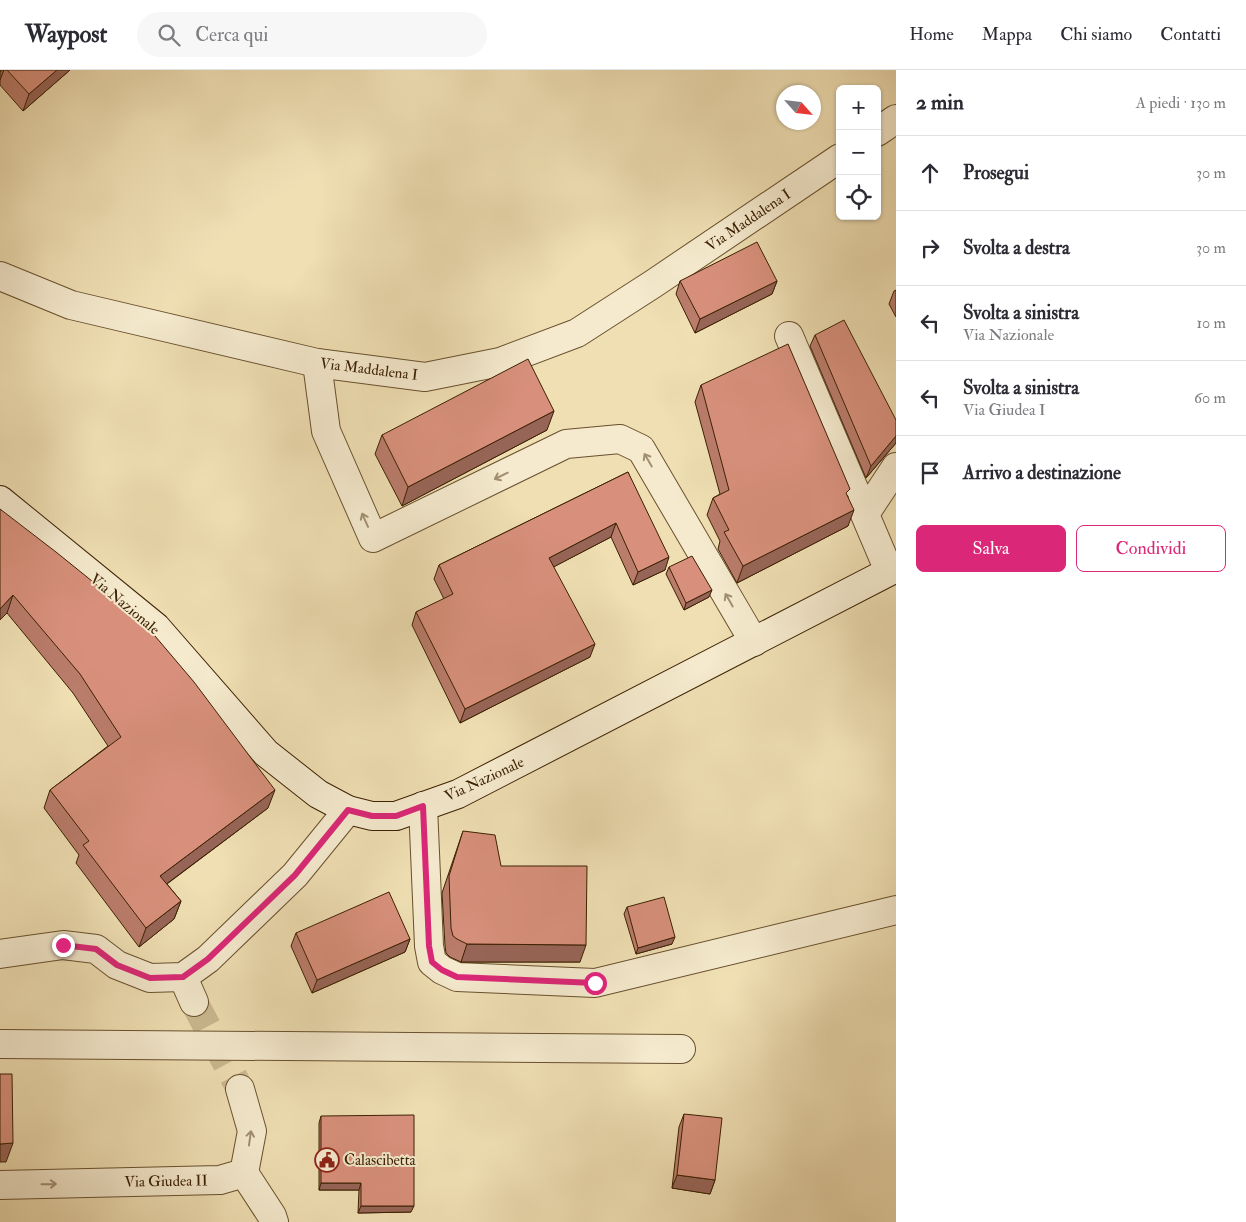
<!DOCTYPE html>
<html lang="it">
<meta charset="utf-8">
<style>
body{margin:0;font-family:"IM FELL Double Pica",serif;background:#f7f7f7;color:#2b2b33}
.controls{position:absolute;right:15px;top:15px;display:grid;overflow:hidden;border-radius:8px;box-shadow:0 1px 4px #0004}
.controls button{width:45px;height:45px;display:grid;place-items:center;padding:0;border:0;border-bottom:1px solid #e1e1e2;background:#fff;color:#2b2b33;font:25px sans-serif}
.compass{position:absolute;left:776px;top:15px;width:45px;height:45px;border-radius:50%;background:#fff;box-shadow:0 1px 4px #0004;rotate:117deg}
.stop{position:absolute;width:15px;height:15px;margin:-11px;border:4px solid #db2777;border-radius:50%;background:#fff}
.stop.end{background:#db2777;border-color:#fff;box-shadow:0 1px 5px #0008}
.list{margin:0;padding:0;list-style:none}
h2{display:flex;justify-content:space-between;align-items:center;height:65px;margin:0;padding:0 20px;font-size:21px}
h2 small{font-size:16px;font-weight:400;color:#7c7c81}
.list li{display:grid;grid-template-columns:32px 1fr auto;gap:15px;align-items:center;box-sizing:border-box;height:75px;padding:0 20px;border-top:1px solid #e1e1e2}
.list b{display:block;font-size:19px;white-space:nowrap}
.list p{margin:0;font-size:16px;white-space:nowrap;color:#7c7c81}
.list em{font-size:16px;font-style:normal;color:#7c7c81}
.actions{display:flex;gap:10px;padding:15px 20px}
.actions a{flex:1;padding:11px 0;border:1px solid #db2777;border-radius:8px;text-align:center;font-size:18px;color:#db2777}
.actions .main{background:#db2777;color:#fff}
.icon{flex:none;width:28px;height:28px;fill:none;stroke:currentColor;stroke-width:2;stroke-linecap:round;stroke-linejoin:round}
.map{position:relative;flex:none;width:896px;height:1152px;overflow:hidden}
header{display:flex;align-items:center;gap:30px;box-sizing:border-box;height:70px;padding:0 25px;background:#fff;border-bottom:1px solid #e1e1e2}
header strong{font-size:24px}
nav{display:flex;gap:28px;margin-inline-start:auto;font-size:18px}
.search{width:350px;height:45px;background:#f7f7f7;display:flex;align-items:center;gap:12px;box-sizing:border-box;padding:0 18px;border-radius:28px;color:#7c7c81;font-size:19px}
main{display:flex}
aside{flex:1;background:#fff}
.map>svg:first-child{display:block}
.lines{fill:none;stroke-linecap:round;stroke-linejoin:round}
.minor-tunnel{stroke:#cbb990;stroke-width:28;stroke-dasharray:28 14;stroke-linecap:butt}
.minor-casing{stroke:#69502e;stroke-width:30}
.tertiary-casing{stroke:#69502e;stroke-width:30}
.secondary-casing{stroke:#3c2002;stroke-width:30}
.minor{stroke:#f5eace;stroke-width:28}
.tertiary{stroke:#f5eace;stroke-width:28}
.secondary{stroke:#f5eace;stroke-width:28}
.wall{fill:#ba7c6b;stroke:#3c2002}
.shaded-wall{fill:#976557;stroke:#3c2002}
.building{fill:#d8907c;stroke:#3c2002}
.oneway{stroke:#a28f72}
.route{stroke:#db2777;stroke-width:6}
.labels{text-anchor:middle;stroke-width:4;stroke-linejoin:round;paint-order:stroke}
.street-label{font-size:15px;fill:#3c2002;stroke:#f5eace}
.poi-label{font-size:15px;fill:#3c2002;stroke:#f5eace;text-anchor:start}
</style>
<header>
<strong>Waypost</strong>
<div class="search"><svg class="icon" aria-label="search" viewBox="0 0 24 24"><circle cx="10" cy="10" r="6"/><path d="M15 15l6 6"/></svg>Cerca qui</div>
<nav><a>Home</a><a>Mappa</a><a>Chi siamo</a><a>Contatti</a></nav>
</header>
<main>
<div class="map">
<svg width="896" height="1152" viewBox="0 0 896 1152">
<rect width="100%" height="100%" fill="#efdfb3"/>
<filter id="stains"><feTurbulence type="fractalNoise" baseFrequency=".004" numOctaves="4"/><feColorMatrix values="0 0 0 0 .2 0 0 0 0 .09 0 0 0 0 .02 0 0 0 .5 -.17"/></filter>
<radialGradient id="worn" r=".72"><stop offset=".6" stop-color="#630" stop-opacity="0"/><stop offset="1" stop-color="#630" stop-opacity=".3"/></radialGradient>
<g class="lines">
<path class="minor-tunnel" d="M194 932 240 1019"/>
<g class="minor-casing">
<path id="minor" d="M789 266 889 501
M317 293 326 361 373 468 566 374 620 369 641 379 754 572
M865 444 896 397
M423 736 429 876 432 892 442 900 457 907 595 913 896 840
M183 907 194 932
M0 974 681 979
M244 1103 272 1146 274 1152
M0 1115 220 1110 244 1103 252 1061 240 1019"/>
</g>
<g class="tertiary-casing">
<path id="tertiary" d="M877 62 896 49
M0 206 71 235 317 293 425 307 500 292 577 263 653 214 840 88
M0 884 63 875 96 879 117 895 150 908 183 907 208 889 295 805 348 740"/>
</g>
<g class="secondary-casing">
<path id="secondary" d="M0 430 156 557 266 683 318 724 348 740 372 746H396L458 724 896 498"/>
</g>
<use href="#minor" class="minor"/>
<use href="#tertiary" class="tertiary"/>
<use href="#secondary" class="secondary"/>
</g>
<path class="wall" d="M0 0H70L23 41 0 15Z
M680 211H777L772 224 695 263 676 224Z
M896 220V247L889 234 894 221Z
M815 265 896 350V373L866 408 810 276Z
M701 315 848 426V456L737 513 718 479 720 471 707 445 713 428 720 424 695 332Z
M547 360 402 436 375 384 382 365Z
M628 402 665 500 633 515 611 467 553 497 590 587 460 653 412 555 416 542 444 529 434 509 439 495Z
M0 439 268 738 167 814 181 831 174 849 139 877 76 793 79 785 44 738 50 720 108 676 73 623 7 543 0 550Z
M669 497 709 527 684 540 666 504Z
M463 761 501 796 580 892H461L450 887 446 883 445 876 442 823Z
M627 837 672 874 636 884 624 844Z
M296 863 410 869 405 882 312 923 291 876Z
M684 1044 715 1110 710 1124 672 1118 679 1057Z
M321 1046 411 1142 358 1143 359 1120H319V1053Z"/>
<path class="shaded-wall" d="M2 0H4L0 10V2Z
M57 0H70L23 41 29 24Z
M777 211 772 224 695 263 700 249Z
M554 341 547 360 402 436 408 417Z
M896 366V373L866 408 871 396Z
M854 440 848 456 737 513 743 496Z
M616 453 611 467 544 502 549 488Z
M669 487 665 500 633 515 638 502Z
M712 520 709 527 684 540 686 533Z
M13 525 7 543 0 550V539Z
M595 574 590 587 460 653 465 639Z
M275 720 268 738 153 824 160 806Z
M181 831 174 849 139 877 146 858Z
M675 867 672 874 636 884 638 878Z
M410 869 405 882 312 923 317 910Z
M467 874 586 875 580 892H461Z
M13 1073 6 1092H0V1074Z
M677 1105 715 1110 710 1124 672 1118Z
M321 1113H361L359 1120H319Z
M361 1136H414L411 1142 358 1143Z"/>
<path class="building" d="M7 0H57L29 24Z
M757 172 777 211 700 249 680 211Z
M844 250 896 350V366L871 396 815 265Z
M788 274 850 419 846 423 854 440 743 496 724 462 729 460 713 428 729 420 701 315Z
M528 289 554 341 408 417 382 365Z
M628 402 669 487 638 502 616 453 549 488 595 574 465 639 416 542 453 524 439 495Z
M0 439 56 482 144 553 194 612 275 720 160 806 181 831 146 858 83 775 89 771 50 720 121 667 80 604 13 525 0 539Z
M692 486 712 520 686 533 669 497Z
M463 761 495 765 501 796H587L586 875 467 874 457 869 453 866 451 858 449 806Z
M389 822 410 869 317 910 296 863Z
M664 827 675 867 638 878 627 837Z
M0 1004H12L13 1073 0 1074Z
M684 1044 722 1048 715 1110 677 1105Z
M414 1045V1136H361V1113H321V1046Z"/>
<defs><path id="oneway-shaft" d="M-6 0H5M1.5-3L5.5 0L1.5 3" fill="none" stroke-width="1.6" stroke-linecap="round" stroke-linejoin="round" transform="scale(1.25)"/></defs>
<g class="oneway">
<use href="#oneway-shaft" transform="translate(648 390) rotate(-120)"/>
<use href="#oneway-shaft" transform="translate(501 406) rotate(154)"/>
<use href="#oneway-shaft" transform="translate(365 450) rotate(-114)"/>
<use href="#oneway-shaft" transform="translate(729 530) rotate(-120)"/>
<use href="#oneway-shaft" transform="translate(250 1068) rotate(-82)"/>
<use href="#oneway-shaft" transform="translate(49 1114) rotate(-1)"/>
</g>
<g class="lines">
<path class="route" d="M63 875 96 879 117 895 150 908 183 907 208 889 295 805 348 740 372 746H396L423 736 429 876 432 892 442 900 457 907 595 913"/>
</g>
<defs>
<g id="civic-ring" transform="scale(1.25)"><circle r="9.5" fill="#f5eace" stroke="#8f2418" stroke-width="1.5"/><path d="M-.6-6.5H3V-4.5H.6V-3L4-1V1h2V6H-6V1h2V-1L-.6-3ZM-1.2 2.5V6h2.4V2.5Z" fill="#8f2418"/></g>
</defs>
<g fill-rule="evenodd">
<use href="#civic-ring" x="327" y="1090"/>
</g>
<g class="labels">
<g class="street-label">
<text transform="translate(748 150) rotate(-34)" y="5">Via Maddalena I</text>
<text transform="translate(369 299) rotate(7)" y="5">Via Maddalena I</text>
<text transform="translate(125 534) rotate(40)" y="5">Via Nazionale</text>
<text transform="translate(484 709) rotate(-25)" y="5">Via Nazionale</text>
<text transform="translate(166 1111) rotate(-1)" y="5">Via Giudea II</text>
</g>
<g class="poi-label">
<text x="344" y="1095">Calascibetta</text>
</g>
</g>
<rect width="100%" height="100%" filter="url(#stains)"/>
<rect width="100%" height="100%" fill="url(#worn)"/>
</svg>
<div class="controls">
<button>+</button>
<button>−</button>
<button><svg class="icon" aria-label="locate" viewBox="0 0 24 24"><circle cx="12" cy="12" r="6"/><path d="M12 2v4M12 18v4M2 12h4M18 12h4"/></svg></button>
</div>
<svg class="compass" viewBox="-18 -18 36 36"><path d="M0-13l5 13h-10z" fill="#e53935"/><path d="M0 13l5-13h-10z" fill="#7c7c81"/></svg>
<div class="stop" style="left:595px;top:913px"></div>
<div class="stop end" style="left:63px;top:875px"></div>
</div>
<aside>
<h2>2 min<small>A piedi · 130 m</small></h2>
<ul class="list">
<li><svg class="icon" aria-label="ahead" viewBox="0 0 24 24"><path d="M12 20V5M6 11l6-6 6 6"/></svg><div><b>Prosegui</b></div><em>30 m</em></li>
<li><svg class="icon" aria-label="right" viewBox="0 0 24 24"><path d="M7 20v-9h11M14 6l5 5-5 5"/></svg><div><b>Svolta a destra</b></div><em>30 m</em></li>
<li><svg class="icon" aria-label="left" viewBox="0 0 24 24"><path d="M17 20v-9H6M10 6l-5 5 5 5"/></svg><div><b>Svolta a sinistra</b><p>Via Nazionale</p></div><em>10 m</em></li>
<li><svg class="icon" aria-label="left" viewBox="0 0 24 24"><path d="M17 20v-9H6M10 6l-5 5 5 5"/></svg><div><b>Svolta a sinistra</b><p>Via Giudea I</p></div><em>60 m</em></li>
<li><svg class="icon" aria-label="arrive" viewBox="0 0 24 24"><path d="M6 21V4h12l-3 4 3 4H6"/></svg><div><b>Arrivo a destinazione</b></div></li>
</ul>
<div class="actions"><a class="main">Salva</a><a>Condividi</a></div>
</aside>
</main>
